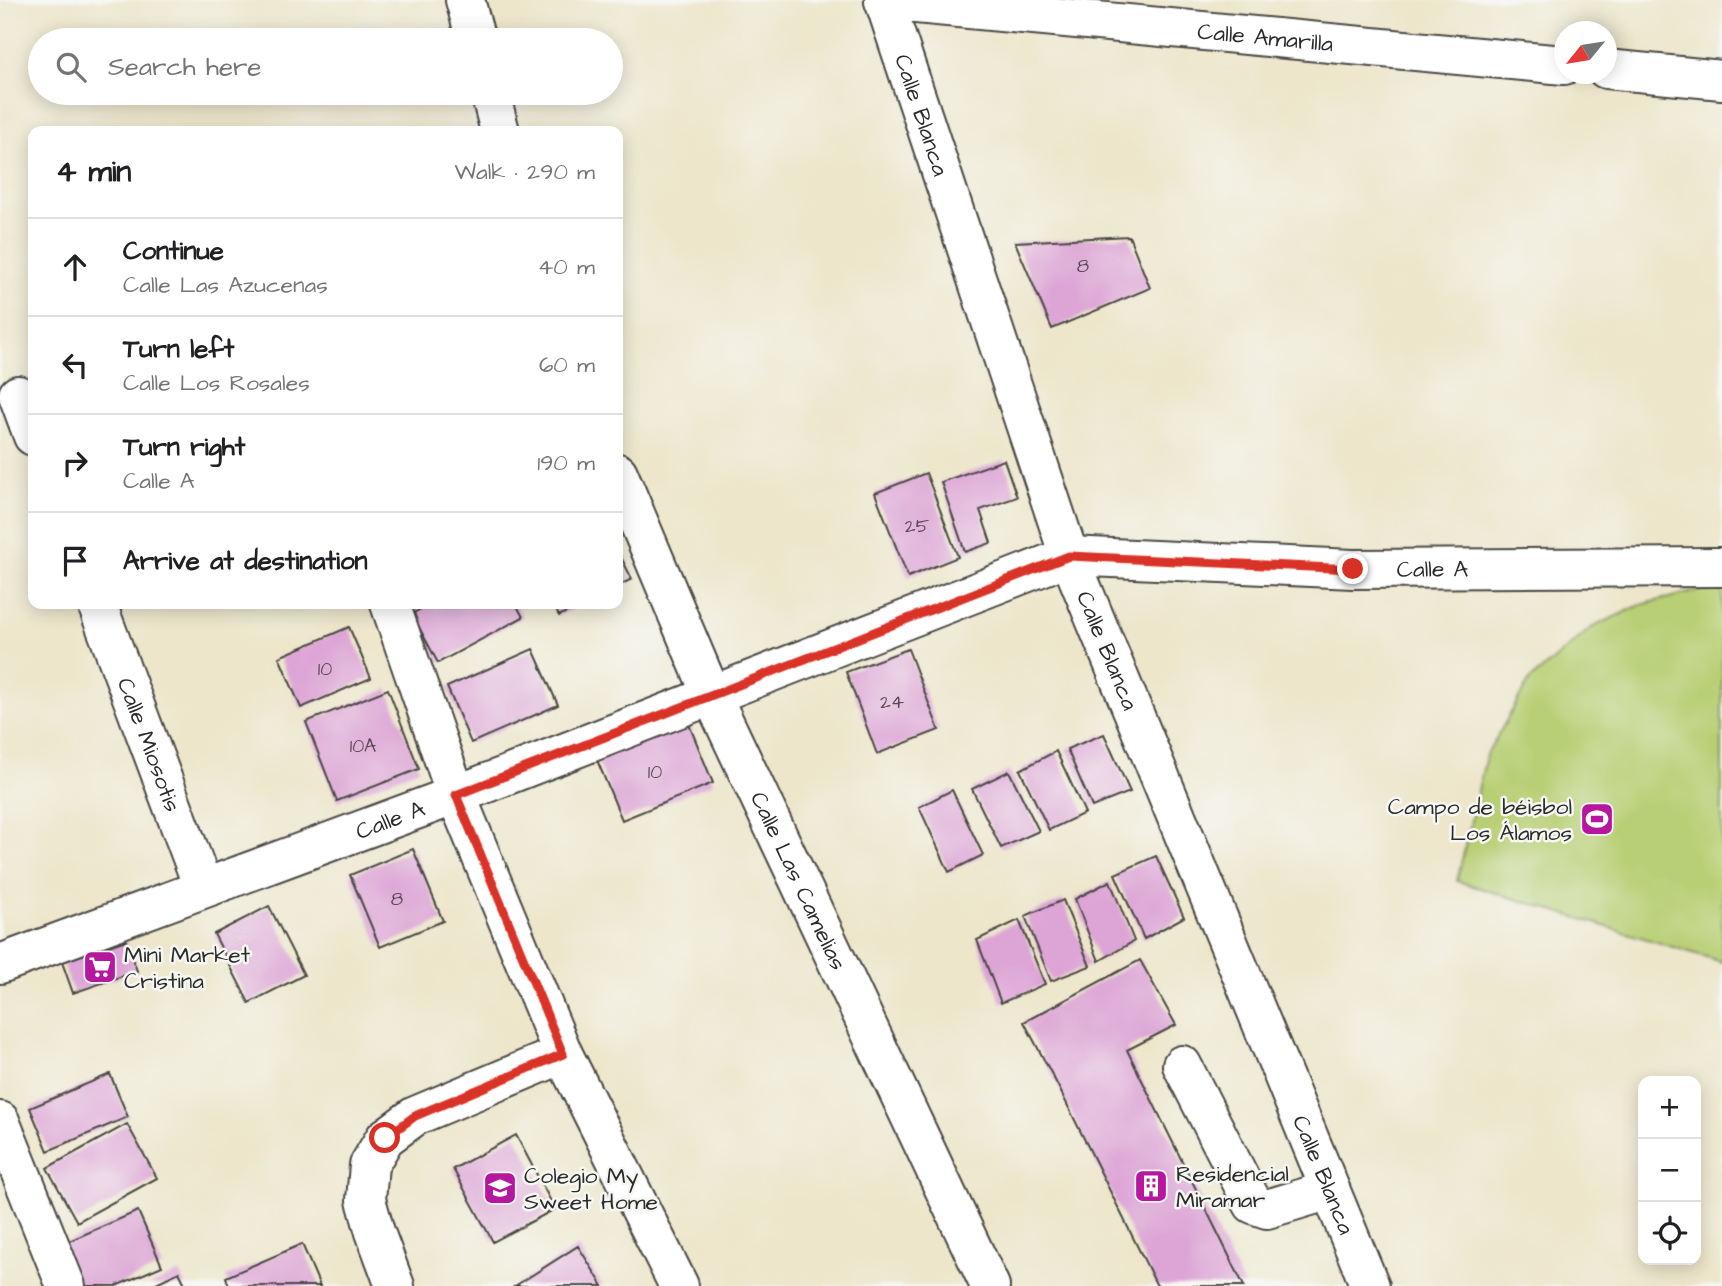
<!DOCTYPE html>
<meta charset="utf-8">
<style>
body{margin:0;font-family:"Architects Daughter",sans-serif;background:#f6f6f6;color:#202124}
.controls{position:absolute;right:21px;bottom:21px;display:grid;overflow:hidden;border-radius:14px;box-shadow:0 4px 18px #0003}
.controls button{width:63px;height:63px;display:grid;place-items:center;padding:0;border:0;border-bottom:2px solid #e0e0e0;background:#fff;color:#202124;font:35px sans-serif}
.compass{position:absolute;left:1554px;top:21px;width:63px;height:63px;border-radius:50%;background:#fff;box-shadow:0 4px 18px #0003;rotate:240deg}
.stop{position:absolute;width:21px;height:21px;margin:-16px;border:5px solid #d93025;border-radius:50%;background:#fff}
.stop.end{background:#d93025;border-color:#fff;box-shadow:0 2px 7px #0008}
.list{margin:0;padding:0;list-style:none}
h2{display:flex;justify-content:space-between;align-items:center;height:91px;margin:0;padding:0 28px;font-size:30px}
h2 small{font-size:23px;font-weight:400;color:#757577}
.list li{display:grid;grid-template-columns:46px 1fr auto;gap:21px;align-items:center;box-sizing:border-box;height:98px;padding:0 28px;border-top:2px solid #e0e0e0}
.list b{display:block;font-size:26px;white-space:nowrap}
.list p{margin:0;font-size:23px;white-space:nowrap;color:#757577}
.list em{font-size:23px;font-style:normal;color:#757577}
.icon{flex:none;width:38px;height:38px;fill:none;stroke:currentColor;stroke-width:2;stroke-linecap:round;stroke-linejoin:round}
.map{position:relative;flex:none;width:1722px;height:1286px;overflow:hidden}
.search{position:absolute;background:#fff;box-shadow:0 4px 18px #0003;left:28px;top:28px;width:595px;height:77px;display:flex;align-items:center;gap:18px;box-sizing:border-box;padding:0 24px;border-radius:38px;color:#757577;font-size:26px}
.panel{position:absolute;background:#fff;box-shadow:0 4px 18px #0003;left:28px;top:126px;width:595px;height:483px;border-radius:14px}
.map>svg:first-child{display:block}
.green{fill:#b8cf74;stroke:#727d50;stroke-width:2}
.building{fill:#dda5d6}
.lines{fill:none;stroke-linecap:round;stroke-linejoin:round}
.minor-casing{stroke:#484743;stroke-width:42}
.minor{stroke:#fff;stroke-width:38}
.route{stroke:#d93025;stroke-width:9}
.labels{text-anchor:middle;stroke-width:5;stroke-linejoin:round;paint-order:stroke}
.number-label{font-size:19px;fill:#584a56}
.street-label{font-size:23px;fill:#2b2b2b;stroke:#f6f6f2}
.poi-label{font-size:23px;fill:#2b2b2b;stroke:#f6f6f2;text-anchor:start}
</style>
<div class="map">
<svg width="1722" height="1286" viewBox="0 0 1722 1286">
<rect width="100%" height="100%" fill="#f6f6f2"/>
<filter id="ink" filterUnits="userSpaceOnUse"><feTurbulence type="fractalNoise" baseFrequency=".0143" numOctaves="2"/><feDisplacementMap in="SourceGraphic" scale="14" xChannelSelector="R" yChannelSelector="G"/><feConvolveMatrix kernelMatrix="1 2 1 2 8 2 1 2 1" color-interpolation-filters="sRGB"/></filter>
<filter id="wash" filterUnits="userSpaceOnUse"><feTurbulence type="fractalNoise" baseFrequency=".00686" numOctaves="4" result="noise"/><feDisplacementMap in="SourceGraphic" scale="28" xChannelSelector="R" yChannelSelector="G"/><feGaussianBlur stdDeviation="1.57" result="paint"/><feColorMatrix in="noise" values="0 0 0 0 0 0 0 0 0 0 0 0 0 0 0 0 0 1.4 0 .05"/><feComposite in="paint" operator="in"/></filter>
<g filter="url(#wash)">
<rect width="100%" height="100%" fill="#ede6cb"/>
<path class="green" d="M1722 585V962L1457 881 1486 756 1529 681 1591 628 1640 605Z"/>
<g id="blocks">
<path class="building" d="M1129 236 1150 288 1052 329 1015 242Z
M1004 460 1017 497 980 510 991 543 965 552 941 482Z
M926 473 958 557 908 577 875 493Z
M618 551 632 579 618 586Z
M430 604H516L523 617 438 663 412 614Z
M553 604H583L559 616Z
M349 627 371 678 301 708 279 657Z
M533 649 558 705 471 743 447 687Z
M908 649 939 730 877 754 846 672Z
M388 689 419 769 337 801 306 722Z
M688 722 713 783 622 820 597 760Z
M1104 734 1130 792 1092 807 1067 749Z
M1056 751 1085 813 1049 830 1020 770Z
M1009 771 1039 831 1001 848 972 789Z
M952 790 983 855 949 872 919 807Z
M413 849 443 921 380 947 350 875Z
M1156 856 1184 917 1144 939 1115 874Z
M1110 881 1134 941 1099 961 1075 899Z
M1063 900 1090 966 1051 981 1025 916Z
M269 906 304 975 249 1003 214 934Z
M1019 920 1045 984 1001 1003 977 940Z
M126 940 137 971 73 993 62 962Z
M1140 960 1176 1025 1127 1050 1244 1286H1157L1058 1086 1024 1022Z
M110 1074 128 1117 48 1151 30 1108Z
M127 1124 157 1178 77 1222 47 1168Z
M516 1135 555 1209 493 1242 453 1169Z
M138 1211 162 1266 116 1286H80L62 1244Z
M302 1244 320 1286H229L226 1277Z
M578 1246 603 1286H515Z
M179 1272 186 1286H150Z"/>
</g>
</g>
<g filter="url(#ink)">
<use href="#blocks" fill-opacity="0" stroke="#484743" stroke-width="2"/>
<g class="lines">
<g class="minor-casing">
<g id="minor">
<path d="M465 0 476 40"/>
<path id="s1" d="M884 0 1069 556 1370 1286"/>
<path id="s2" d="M884 1 1564 65"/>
<path d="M1606 69 1722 80"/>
<path d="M490 93 500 131"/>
<path d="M18 395 33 436"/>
<path id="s3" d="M618 473 711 694 990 1286"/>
<path id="s4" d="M97 604 203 887"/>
<path d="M390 604 456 795 563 1054 679 1286"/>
<path id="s5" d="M0 964 456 795 1069 556 1353 569 1722 567"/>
<path d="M1182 1065 1253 1204 1267 1209 1330 1190"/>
<path d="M0 1121 66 1286"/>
<path d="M395 1286 375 1232 366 1200 369 1165 385 1138 415 1116 563 1054"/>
</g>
</g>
<use href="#minor" class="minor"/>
</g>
</g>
<g class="lines" filter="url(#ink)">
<path class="route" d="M385 1138 415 1116 563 1054 456 795 1069 556 1353 569"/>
</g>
<defs>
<g id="stadium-square" transform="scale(1.75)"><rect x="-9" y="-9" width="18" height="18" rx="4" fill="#b5179e" stroke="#f6f6f2"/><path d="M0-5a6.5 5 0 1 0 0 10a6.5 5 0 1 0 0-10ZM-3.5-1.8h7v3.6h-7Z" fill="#fff"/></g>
<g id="supermarket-square" transform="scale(1.75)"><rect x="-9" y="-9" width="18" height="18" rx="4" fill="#b5179e" stroke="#f6f6f2"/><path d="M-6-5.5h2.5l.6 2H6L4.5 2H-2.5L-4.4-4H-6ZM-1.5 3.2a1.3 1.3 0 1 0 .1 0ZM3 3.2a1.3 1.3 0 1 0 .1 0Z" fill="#fff"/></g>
<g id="building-square" transform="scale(1.75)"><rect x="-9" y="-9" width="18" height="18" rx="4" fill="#b5179e" stroke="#f6f6f2"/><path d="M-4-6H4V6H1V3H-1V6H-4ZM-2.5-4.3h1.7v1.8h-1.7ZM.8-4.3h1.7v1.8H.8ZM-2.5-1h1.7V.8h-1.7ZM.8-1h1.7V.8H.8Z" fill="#fff"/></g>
<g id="school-square" transform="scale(1.75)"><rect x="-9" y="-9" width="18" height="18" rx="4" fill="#b5179e" stroke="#f6f6f2"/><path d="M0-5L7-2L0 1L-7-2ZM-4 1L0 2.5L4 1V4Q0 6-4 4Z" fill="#fff"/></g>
</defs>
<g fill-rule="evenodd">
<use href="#stadium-square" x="1597" y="819"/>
<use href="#supermarket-square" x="100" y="967"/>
<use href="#building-square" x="1151" y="1186"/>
<use href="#school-square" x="500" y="1188"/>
</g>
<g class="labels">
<g class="number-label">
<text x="1083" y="272">8</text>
<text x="917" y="532">25</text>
<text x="325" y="675">10</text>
<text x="892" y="708">24</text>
<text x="363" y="752">10A</text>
<text x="655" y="778">10</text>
<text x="397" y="905">8</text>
</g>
<g class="street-label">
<text dy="8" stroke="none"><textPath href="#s2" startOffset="383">Calle Amarilla</textPath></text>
<text dy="8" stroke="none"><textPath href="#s1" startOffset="121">Calle Blanca</textPath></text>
<text dy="8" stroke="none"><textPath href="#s5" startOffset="1508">Calle A</textPath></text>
<text dy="8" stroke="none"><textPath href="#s1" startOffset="688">Calle Blanca</textPath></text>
<text dy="8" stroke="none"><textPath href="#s4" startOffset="150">Calle Miosotis</textPath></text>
<text dy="8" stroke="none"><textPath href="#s5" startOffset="416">Calle A</textPath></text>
<text dy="8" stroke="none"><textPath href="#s3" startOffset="446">Calle Las Camelias</textPath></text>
<text dy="8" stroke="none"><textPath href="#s1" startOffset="1255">Calle Blanca</textPath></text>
</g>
<g class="poi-label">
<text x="1572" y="814" text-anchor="end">Campo de béisbol<tspan x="1572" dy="26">Los Álamos</tspan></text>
<text x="124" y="962">Mini Market<tspan x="124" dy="26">Cristina</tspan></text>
<text x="1176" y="1181">Residencial<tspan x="1176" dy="26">Miramar</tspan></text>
<text x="524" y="1183">Colegio My<tspan x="524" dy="26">Sweet Home</tspan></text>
</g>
</g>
</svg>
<div class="controls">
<button>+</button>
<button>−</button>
<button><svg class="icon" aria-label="locate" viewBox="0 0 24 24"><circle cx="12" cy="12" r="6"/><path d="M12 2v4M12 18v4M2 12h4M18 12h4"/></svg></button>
</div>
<svg class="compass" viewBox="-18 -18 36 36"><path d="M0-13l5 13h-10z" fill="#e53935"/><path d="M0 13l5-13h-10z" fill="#757577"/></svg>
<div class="stop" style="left:385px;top:1138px"></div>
<div class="stop end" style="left:1353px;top:569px"></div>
<div class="search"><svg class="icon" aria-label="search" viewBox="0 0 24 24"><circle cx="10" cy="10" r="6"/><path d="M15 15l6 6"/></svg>Search here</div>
<section class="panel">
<h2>4 min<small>Walk · 290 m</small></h2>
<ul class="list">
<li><svg class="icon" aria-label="ahead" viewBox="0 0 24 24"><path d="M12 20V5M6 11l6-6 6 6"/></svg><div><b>Continue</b><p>Calle Las Azucenas</p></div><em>40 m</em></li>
<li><svg class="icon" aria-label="left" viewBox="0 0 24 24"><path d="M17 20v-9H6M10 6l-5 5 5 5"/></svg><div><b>Turn left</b><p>Calle Los Rosales</p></div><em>60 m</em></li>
<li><svg class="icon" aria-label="right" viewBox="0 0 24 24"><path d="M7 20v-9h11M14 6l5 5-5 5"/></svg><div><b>Turn right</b><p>Calle A</p></div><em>190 m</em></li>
<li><svg class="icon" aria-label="arrive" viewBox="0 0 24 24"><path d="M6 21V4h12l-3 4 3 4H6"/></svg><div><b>Arrive at destination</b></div></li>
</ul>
</section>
</div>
